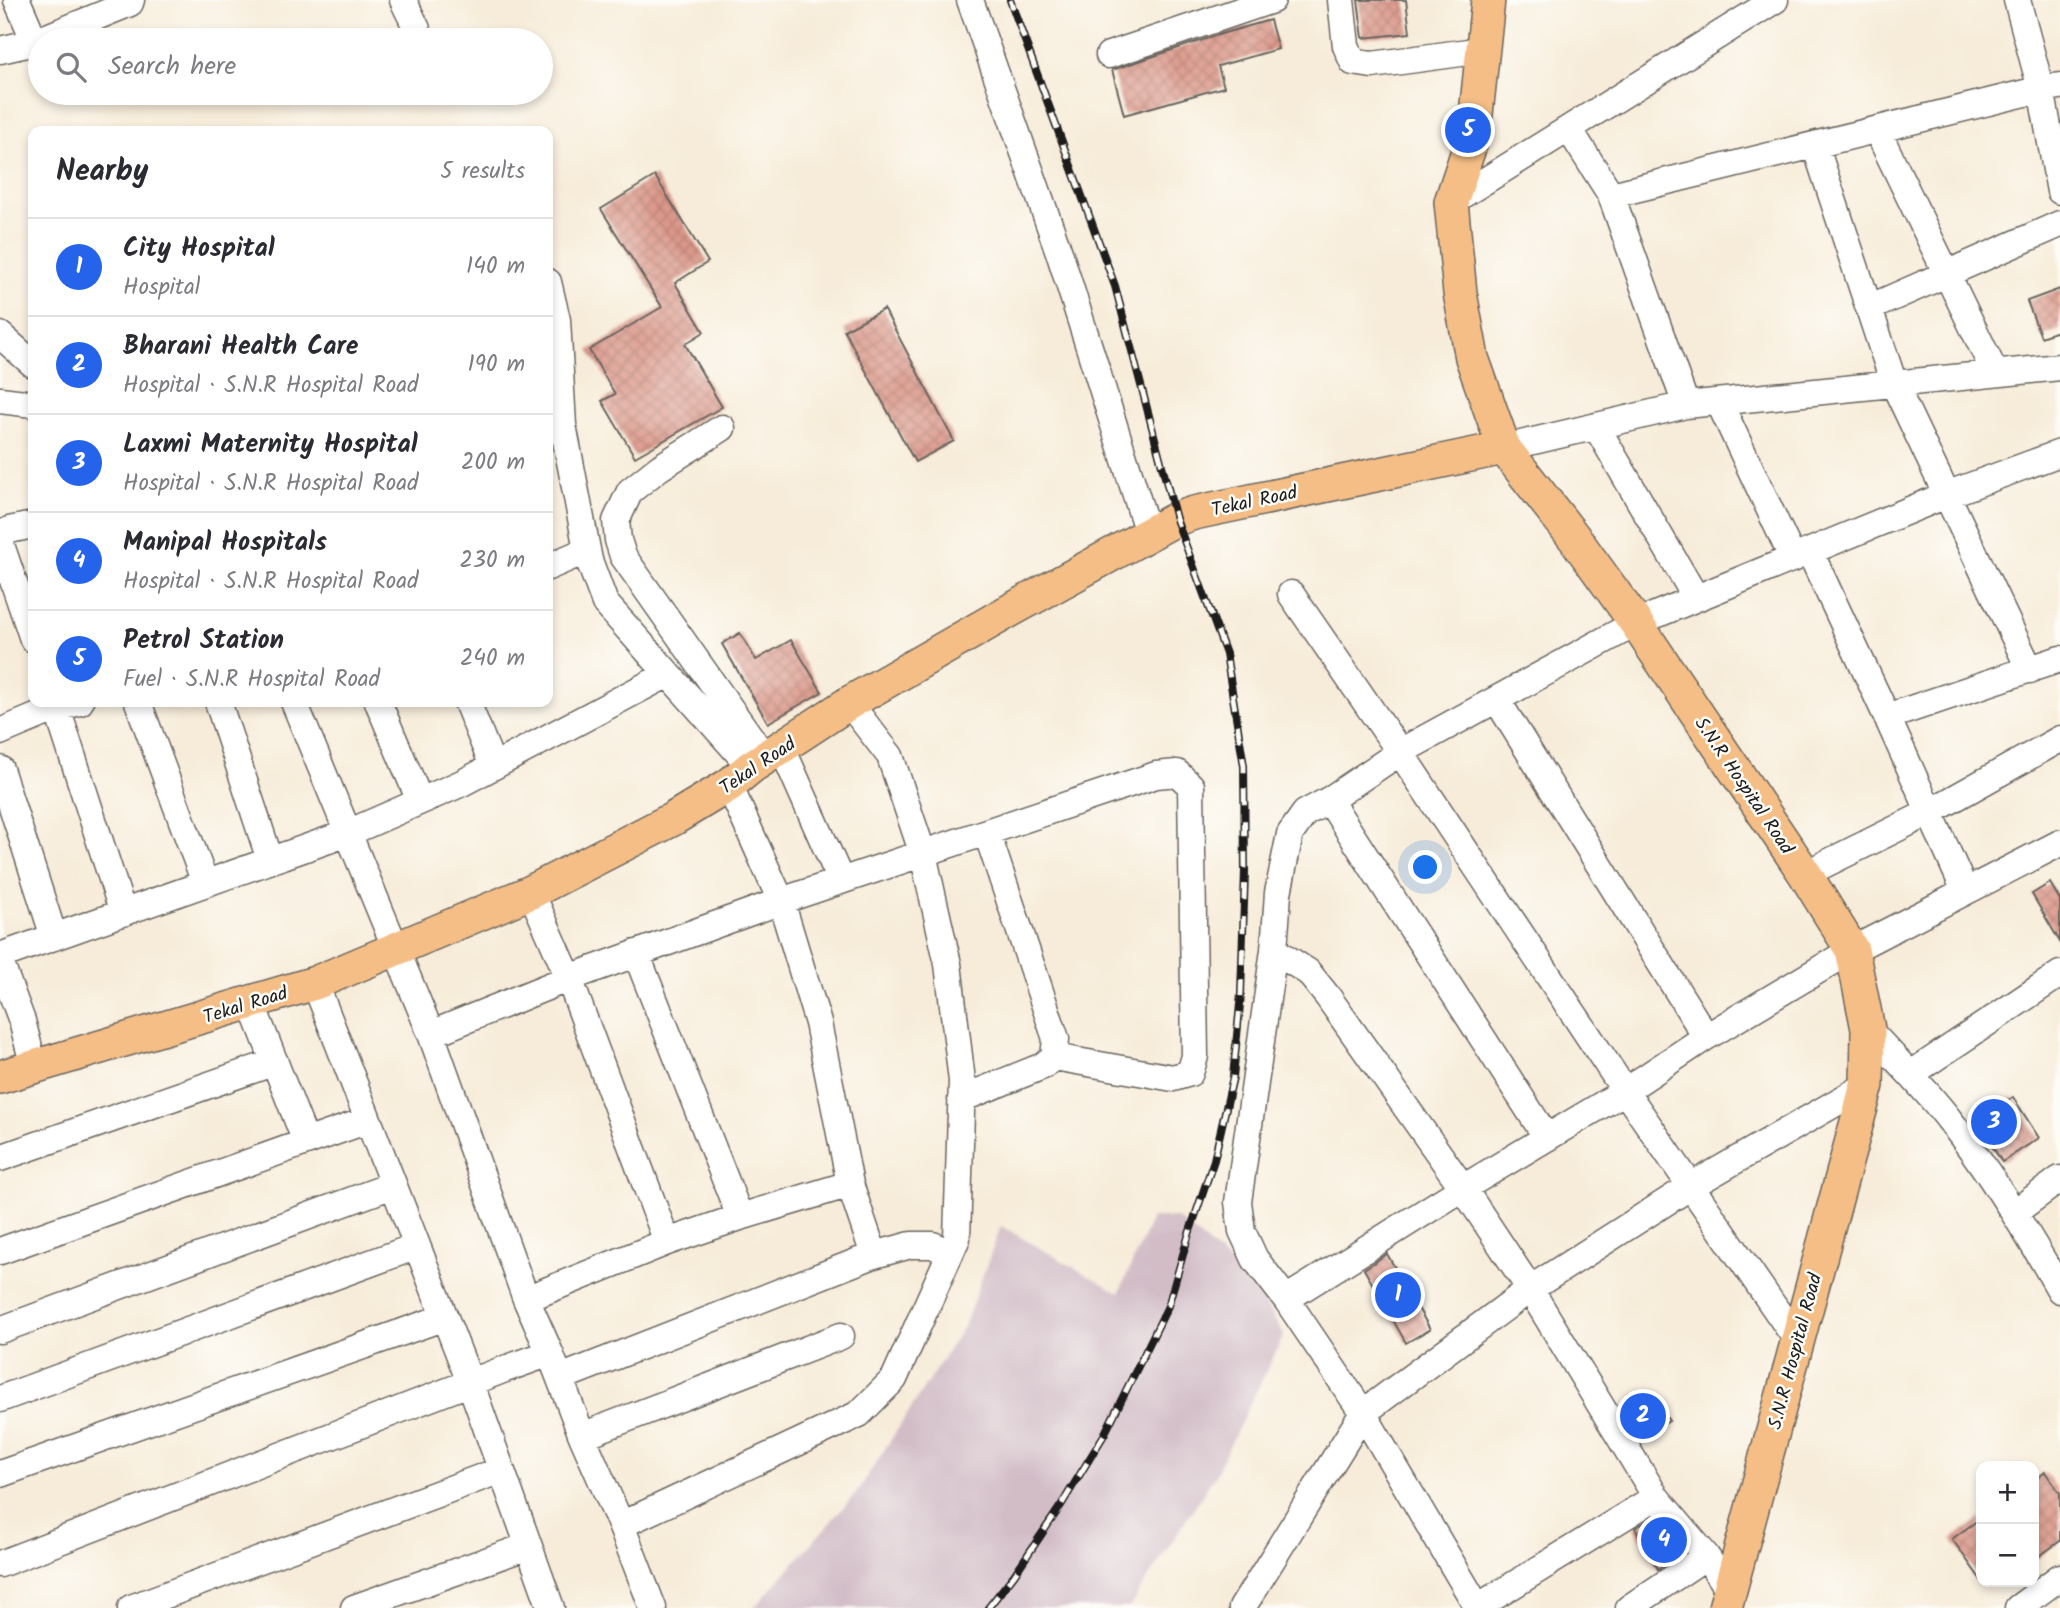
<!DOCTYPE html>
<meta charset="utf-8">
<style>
body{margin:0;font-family:Kalam,sans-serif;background:#f2f2f3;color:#2b2b33}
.controls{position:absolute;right:21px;bottom:21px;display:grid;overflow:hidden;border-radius:14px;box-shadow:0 4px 10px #0003}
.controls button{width:63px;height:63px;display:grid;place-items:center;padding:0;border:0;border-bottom:2px solid #e1e1e2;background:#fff;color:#2b2b33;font:35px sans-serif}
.you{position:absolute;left:1426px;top:868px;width:24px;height:24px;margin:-18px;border:5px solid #fff;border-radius:50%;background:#1a73e8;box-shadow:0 0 0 10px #1a73e833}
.badge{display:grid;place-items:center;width:46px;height:46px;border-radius:50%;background:#2563eb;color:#fff;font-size:23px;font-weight:700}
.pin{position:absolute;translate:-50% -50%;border:4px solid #fff;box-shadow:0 2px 7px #0006}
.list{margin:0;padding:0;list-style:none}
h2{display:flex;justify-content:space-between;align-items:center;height:91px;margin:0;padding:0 28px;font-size:30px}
h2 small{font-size:23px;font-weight:400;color:#7c7c81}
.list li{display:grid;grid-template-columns:46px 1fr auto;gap:21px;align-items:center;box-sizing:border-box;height:98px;padding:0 28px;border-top:2px solid #e1e1e2}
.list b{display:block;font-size:26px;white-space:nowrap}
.list p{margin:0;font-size:23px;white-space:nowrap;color:#7c7c81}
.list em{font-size:23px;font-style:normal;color:#7c7c81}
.icon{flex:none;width:38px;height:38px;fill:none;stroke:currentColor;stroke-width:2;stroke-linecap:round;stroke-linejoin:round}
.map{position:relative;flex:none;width:2060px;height:1608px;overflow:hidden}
.search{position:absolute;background:#fff;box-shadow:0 4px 10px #0003;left:28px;top:28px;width:525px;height:77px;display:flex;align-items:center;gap:18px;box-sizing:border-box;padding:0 24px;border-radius:38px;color:#7c7c81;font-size:26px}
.panel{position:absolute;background:#fff;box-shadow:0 4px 10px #0003;left:28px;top:126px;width:525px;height:581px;border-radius:14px}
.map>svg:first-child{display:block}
.industrial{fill:#d2bdc7}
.building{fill:url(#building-cross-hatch)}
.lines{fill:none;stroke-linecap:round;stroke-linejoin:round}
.minor-casing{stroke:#69655e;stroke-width:29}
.major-casing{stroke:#69655e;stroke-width:36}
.minor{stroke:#fff;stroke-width:26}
.major{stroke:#f5be86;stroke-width:33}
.rail-casing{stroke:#1c1c1c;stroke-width:8}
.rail{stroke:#fdfcf7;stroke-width:5;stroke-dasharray:16;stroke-linecap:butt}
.labels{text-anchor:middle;stroke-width:5;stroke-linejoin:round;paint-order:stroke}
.street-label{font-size:19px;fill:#1c1c1c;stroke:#fdfcf7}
</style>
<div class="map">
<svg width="2060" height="1608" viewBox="0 0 2060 1608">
<defs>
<pattern id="building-cross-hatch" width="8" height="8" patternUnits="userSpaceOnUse" patternTransform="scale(1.75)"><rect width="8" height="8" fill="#db988a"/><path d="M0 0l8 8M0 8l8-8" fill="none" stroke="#bb8276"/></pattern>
</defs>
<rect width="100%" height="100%" fill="#fdfcf7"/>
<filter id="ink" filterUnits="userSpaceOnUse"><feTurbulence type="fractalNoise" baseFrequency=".0143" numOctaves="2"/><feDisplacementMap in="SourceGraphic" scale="14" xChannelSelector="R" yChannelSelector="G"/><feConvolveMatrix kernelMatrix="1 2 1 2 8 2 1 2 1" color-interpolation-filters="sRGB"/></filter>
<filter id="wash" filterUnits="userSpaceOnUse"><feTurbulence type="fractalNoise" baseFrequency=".00686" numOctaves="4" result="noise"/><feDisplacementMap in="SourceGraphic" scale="28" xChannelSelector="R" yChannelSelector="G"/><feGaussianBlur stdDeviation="1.57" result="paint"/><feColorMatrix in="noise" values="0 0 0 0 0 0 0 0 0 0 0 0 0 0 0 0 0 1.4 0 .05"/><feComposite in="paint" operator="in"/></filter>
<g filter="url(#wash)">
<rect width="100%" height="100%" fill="#f7ecd9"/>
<path class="industrial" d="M1152 1218H1177L1252 1281 1284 1335 1215 1475 1129 1608H754L858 1491 965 1324 1001 1226 1119 1293Z"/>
<g id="blocks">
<path class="building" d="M1358 0H1406L1410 33 1363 38Z
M1270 20 1278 49 1218 66 1224 87 1124 115 1112 70 1221 34Z
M655 176 708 262 675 283 704 332 685 344 722 407 635 457 602 401 615 394 589 350 662 307 601 209Z
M2060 289V330L2041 337 2027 301Z
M884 309 954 441 915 462 844 330Z
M740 633 756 660 791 640 822 692 768 723 722 644Z
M2050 883 2060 900V942L2032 894Z
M2013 1097 2039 1138 2002 1162 1976 1120Z
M1387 1254 1430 1329 1406 1343 1364 1269Z
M1650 1392 1669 1421 1640 1440 1622 1410Z
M2045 1472 2060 1493V1541L2034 1560V1481Z
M1653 1518 1672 1540 1680 1555 1658 1569 1635 1528Z
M1981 1518V1580L1952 1539Z"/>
</g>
</g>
<g filter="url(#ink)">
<use href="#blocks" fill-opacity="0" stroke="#69655e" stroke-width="2"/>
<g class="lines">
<g class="minor-casing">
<path id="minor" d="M403 0 417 29
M970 0 1060 255 1148 533
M1341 0 1346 46 1353 62 1372 65 1483 50
M2017 0 2041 89 2060 191
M35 42 130 3 131 0
M0 50 35 42 17 0
M1109 55 1272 0
M1569 129 1611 195 1686 405
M1877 130 1995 373
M1815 145 1894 384 2030 670
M1611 195 2041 89 2060 86
M1451 202 1775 0
M548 282 557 320 563 425
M1869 308 2060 224
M0 335 33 364
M0 400 33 404
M1719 402 1793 559
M1596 426 1696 598
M722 428 659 468 630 491 616 521 618 540 623 556 765 758
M548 431 563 425 589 560 605 603 751 767
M1504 448 1686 405 2060 367
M33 525 9 530 2 535 1 545 33 639
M1810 552 1887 717 1965 891
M548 567 587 550
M1291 594 1400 752 1329 800 1547 1138
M1497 700 1706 1037 1625 1091 1400 752 1636 623 1946 495 2060 453
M55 702 123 913
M138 702 205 883
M218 702 270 860
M294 702 431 1034 526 1299 550 1353 582 1436 621 1525 653 1608
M378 702 420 801
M467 702 493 766
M1887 717 2060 659
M0 732 57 708 80 702
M782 748 841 881
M0 769 54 937
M1329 800 1305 813 1290 834 1278 893 1274 950 1238 1202 1242 1231 1255 1259 1286 1299 1363 1413 1478 1608
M1805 874 1930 812 2060 739
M531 892 569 978 667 1242
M1274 950 1308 972 1328 997 1463 1188 1625 1091 1797 1340
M636 953 740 1217
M0 956 348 833 462 783 668 674
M0 962 22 1021 34 1067
M315 983 470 1382 551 1608
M251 1002 306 1142
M1868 1029C1896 1060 1926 1089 1951 1122 1992 1175 2027 1232 2060 1290
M431 1034 569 978 781 901 1156 775 1177 773 1191 786 1195 1056 1190 1073 1173 1078 1054 1057
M1706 1037 1852 950 2060 843
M1911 1074 2060 974
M961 1099 1043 1066 1054 1057 1056 1039 987 833
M0 1158 275 1062
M850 1184 874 1255
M2015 1212 2060 1179
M0 1251 368 1120
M526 1299 667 1242 740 1217 850 1184 818 1023 781 901 729 785
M1286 1299 1463 1188 1530 1289 1656 1497 1706 1556 1730 1591
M0 1330 393 1185
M560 1378 874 1255 911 1245H933L950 1254
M0 1399 417 1246
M582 1436 841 1336
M0 1474 445 1317
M621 1525 859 1414 894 1379 957 1238 962 1081 948 964 923 854 890 756 849 703
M0 1564 505 1369 550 1353
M131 1608 501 1470
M354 1608 528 1546
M1242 1608 1363 1413 1530 1289 1691 1186 1867 1085
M1476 1608 1656 1497
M1629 1608 1706 1556
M2018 1608 2060 1577"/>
</g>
<g class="major-casing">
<path id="major" d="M1488 0 1474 133 1451 202 1460 293 1472 358 1504 448 1576 540 1636 623 1805 874 1852 950 1868 1029 1867 1085 1725 1608
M0 1077 315 983 531 892 673 819 729 785 751 767 849 703 1011 610 1176 519 1194 513 1504 448"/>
</g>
<use href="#minor" class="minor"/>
<use href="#major" class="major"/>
<g class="rail-casing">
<path id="rail" d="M988 1608 1014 1575 1060 1507 1104 1435 1168 1306 1189 1234 1214 1160 1233 1077 1241 994 1245 871 1244 766 1226 654 1176 519 1115 286 1010 0"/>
</g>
<use href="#rail" class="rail"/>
</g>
</g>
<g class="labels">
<g class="street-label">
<text transform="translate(1254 500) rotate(-12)" y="7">Tekal Road</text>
<text transform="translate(757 765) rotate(-34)" y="7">Tekal Road</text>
<text transform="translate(1745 785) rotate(56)" y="7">S.N.R Hospital Road</text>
<text transform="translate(245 1004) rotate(-17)" y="7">Tekal Road</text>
<text transform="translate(1794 1351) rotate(-75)" y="7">S.N.R Hospital Road</text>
</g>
</g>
</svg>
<div class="controls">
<button>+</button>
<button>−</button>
</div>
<div class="you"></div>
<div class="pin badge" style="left:1398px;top:1295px">1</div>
<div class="pin badge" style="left:1643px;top:1416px">2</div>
<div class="pin badge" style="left:1994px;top:1122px">3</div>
<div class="pin badge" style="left:1664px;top:1540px">4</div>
<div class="pin badge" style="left:1468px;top:130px">5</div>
<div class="search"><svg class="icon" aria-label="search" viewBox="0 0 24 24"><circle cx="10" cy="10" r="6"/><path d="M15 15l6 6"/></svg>Search here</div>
<section class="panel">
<h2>Nearby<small>5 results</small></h2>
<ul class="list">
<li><span class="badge">1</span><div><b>City Hospital</b><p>Hospital</p></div><em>140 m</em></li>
<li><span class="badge">2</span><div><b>Bharani Health Care</b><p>Hospital · S.N.R Hospital Road</p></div><em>190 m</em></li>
<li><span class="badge">3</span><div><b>Laxmi Maternity Hospital</b><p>Hospital · S.N.R Hospital Road</p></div><em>200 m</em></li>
<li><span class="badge">4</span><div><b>Manipal Hospitals</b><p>Hospital · S.N.R Hospital Road</p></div><em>230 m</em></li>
<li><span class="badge">5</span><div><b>Petrol Station</b><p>Fuel · S.N.R Hospital Road</p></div><em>240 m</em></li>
</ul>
</section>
</div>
